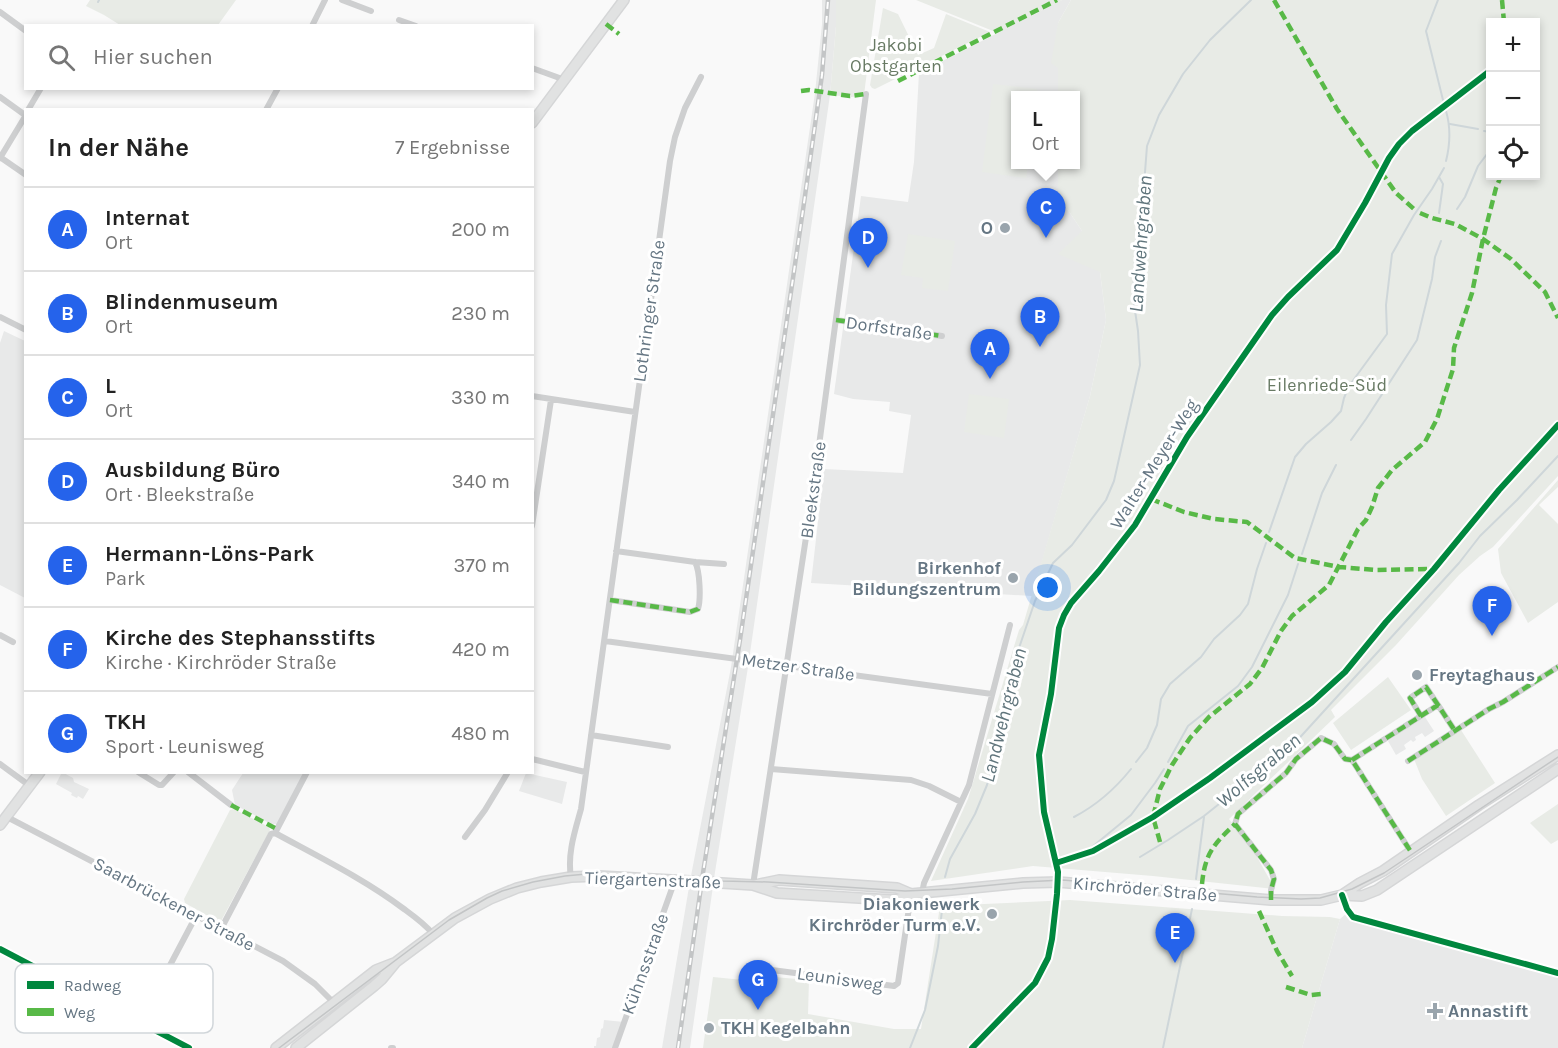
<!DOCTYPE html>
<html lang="de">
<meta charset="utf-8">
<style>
body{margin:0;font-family:Karla,sans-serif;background:#f6f6f6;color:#222}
.controls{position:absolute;right:18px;top:18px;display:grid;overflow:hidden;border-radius:0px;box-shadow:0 3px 9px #0003}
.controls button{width:54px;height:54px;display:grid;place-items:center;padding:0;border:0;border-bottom:2px solid #e0e0e0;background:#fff;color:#222;font:30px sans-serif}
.you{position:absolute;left:1048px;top:588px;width:21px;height:21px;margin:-15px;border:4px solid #fff;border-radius:50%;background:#1a73e8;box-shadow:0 0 0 9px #1a73e833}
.badge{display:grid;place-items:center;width:39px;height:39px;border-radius:50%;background:#2563eb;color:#fff;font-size:20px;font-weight:700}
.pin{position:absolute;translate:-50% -50px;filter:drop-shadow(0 2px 3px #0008)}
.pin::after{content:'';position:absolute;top:32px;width:21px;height:18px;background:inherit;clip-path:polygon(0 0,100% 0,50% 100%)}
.popup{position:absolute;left:1011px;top:91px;width:69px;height:78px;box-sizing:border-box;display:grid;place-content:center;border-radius:0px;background:#fff;filter:drop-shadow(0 2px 4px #0005);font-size:20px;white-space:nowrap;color:#767676}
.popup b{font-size:22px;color:#222}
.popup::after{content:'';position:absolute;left:50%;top:100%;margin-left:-12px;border:12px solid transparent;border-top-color:#fff}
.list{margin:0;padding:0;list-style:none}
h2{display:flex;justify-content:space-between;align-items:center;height:78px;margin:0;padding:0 24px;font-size:26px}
h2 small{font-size:20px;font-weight:400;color:#767676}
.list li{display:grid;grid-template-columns:39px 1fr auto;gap:18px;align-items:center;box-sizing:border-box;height:84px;padding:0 24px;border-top:2px solid #e0e0e0}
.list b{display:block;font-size:22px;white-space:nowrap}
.list p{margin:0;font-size:20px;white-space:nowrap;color:#767676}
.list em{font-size:20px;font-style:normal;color:#767676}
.icon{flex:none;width:33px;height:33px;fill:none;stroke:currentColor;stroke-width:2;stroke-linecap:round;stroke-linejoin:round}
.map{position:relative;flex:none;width:1558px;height:1048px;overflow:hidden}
.search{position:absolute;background:#fff;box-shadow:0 3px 9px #0003;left:24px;top:24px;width:510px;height:66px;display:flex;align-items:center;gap:15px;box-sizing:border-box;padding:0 21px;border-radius:0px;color:#767676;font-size:22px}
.panel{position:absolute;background:#fff;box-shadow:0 3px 9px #0003;left:24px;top:108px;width:510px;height:666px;border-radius:0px}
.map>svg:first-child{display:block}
.built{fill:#e8e9e9}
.green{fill:#e8ebe6;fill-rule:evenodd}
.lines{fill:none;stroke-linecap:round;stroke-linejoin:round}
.stream{stroke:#ced6d9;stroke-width:2}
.secondary-casing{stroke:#d5d6d7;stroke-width:12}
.street{stroke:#cecfd0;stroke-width:6}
.secondary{stroke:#e1e2e2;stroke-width:9}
.tram{stroke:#c3c5c6;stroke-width:1.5}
.rail-casing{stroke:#c3c5c6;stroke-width:4.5}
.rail{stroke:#fff;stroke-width:2;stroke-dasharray:7;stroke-linecap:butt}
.quiet{stroke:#58b947;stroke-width:4.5;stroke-dasharray:9 4.5;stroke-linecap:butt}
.cycleway-casing{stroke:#fff;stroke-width:10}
.cycleway{stroke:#00873e;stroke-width:6}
.poi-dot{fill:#99a4ac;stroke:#fff;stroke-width:2}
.labels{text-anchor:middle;stroke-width:6;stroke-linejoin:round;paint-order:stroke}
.park-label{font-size:18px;fill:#687a64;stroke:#fff}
.poi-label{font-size:18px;font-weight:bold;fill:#657683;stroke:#fff;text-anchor:end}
.street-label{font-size:18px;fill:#657683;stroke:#fff}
.water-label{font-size:20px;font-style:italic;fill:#60757c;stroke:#fff}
.key{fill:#fff;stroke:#d1d6da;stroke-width:1.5}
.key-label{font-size:16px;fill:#657683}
</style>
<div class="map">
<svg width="1558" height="1048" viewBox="0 0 1558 1048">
<rect width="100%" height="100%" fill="#f9f9f9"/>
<path class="built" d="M822 0H836V26L830 95 748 667 715 872 690 1048H662L690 881 731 667 815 93 822 24Z
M1062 0H1071L1058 23V95H1016V164L1058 165V195L1082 231 1100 272 1106 320 1090 396 1032 596 811 583 824 469 903 473 911 415 889 411 890 402 853 399 834 394 861 196 908 202 914 162 919 73Z
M4 331 25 341V598L0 585V343Z
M1425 717 1434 731 1425 737 1422 733 1415 737 1416 740 1413 742 1411 740 1404 745 1406 749 1396 755 1388 741 1402 731Z
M62 772 73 778 74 782 89 789 83 799 78 796 77 798 71 795 72 793 56 784Z
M243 773H304L277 824H271L235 805 232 790Z
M526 773 567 782 562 804 519 791Z
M1348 912 1353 917 1558 973V1048H1302L1340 919Z
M604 1020 624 1022 615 1048H594V1046H596L597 1038 600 1037 601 1029 603 1028Z"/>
<path class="green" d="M90 0H236L218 25H120L104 15 86 6Z
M836 0H876L864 95 852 97 830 95 836 26Z
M916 0H1062L998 33Z
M1071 0H1558V476L1493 547 1480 556 1459 575 1396 645 1331 710 1335 717 1229 819 1252 848 1275 889 1153 876 1033 866 931 881 968 799 1019 630 1023 625 1090 396 1106 320 1100 272 1058 254 1082 231 1058 195V165L1076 164V95H1058V68L1051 63 1058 23ZM1490 22H1536V176H1490Z
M883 8 898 14 918 55 934 48 946 14 990 32 875 89 872 88 870 85Z
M993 84 1037 89 1036 95H1016V164L1028 165 1026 178 982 172Z
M908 234 955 241 948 291 922 288 923 278 901 275Z
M969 394 1009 399 1004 438 964 432Z
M1558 480V487L1539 505 1558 524V602L1528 623 1501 573 1498 549Z
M1388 677 1411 710 1351 750 1333 723Z
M1461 730 1495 783 1446 816 1422 779 1414 759Z
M1558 804V840L1551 844 1530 823Z
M234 809 269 827 270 830 221 921H217L185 903 184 899 230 810Z
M1070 900 1282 916 1330 917 1340 919 1302 1048H703L713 977 753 981 761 976 809 980 808 1014 894 1029H921L940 906Z"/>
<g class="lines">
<path class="stream" d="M1438 0 1426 31 1443 100
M98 2 99 0
M1450 124 1478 129
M1484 131 1490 132
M1446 161C1450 145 1451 128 1446 111
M1457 209 1465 197 1478 166 1490 150
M1439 213 1443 184 1439 177
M1351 440 1366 419 1417 340 1432 279 1435 257 1441 241
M1269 532 1295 457 1306 444 1331 422 1341 411 1344 398 1349 386 1387 334 1386 305 1392 254 1414 215 1432 189 1444 168
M1302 554 1322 493 1336 465
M1136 762 1147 748 1157 725 1161 699 1170 684 1201 657 1214 639 1240 615 1248 604 1257 569 1266 543
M1168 762 1188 726 1238 686 1252 667 1288 595 1298 564
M1074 817C1097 805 1115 789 1131 769
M1092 847 1131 815 1155 783 1164 769
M1140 857 1168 840 1204 816 1293 745 1459 563 1480 536 1517 500 1558 456
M945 877 950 859 975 814 987 785 999 741 1019 648 1035 601 1053 563 1072 545 1106 500 1114 481 1140 365 1138 331 1133 297 1136 241 1144 185 1147 146 1159 115 1183 74 1210 40 1251 0
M1196 879 1204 817
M910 1048 925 1010 938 946 942 910
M1163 1048 1192 909"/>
<g class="secondary-casing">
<path id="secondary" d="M532 123 624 0
M0 825 40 772
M755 885 779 880 897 888 911 894
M1342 895 1362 896 1377 890 1558 769
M276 1048 376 970 394 963
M296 1048 374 986 382 979 396 962 455 918 490 899 517 888 541 882 571 877 599 876 690 881 753 885 777 893 892 900H897L911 894 1023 883 1058 882 1271 900H1321L1342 895 1360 883 1383 871 1479 805 1558 755"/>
</g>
<path class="street" d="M342 0 371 11
M0 12 26 31
M399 20 416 26
M312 26 325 0
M532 68 565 80
M0 97 25 115
M28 110 41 88
M266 110 278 88
M0 157 26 175
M0 158 26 115
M0 317 26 330
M836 320 942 336
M532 396 635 412
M532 526 551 400
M616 551 695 562 724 564
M610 600 690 612 698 609C701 599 700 571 695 562
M0 635 13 642
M605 641 992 694
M1421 716 1410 698 1426 687 1438 705
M591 735 668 747
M532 759 585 772
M1352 760 1438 705 1455 731
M1408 761 1489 709 1503 702 1558 667
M0 764 30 786
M771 769 911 780 929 786 961 802
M138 772 159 785H162L174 772
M188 772 231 805
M7 817 283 961 315 984 334 1003
M275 833C319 857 364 879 404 909 415 917 425 924 433 934
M465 837 485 810 508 772
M571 877C567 854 575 831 581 809L670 161 675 137 685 108 701 77
M753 885 812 498 866 94
M922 893 924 883 969 785 1010 625
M1342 895 1347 909 1353 917 1558 973
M1271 900V890L1274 879 1271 870 1235 824 1238 814 1286 773 1296 759 1321 738 1334 744 1345 759 1352 760 1411 852
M221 929 271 834 275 833 307 772
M0 949 189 1048
M763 974 772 970 894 986 898 983 911 894
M140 1022 196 916
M391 1048H393
M615 1048 675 880
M972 1048C983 1036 993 1025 1004 1014 1014 1005 1025 996 1034 985 1053 960 1056 913 1058 882"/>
<use href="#secondary" class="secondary"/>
<path class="tram" d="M279 1048 449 920 487 898 502 891 533 882 565 876 597 873 723 881 768 882 905 891 952 889 1023 882 1063 880 1257 897 1301 899 1320 898 1352 889 1384 873 1558 757"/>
<g class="rail-casing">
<path id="rail" d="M678 1048 703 873 740 640 804 203 822 75 828 0"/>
</g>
<use href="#rail" class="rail"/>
<path class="quiet" d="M1274 0 1337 109 1396 193 1414 209
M1502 0 1504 22
M606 24 619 34
M898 81 1057 0
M801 91 809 90 850 96 866 94
M1420 213 1432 218 1455 224 1483 239 1511 259 1545 292 1558 318
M836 320 942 336
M1151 499 1184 512 1214 519 1247 522 1295 558 1339 567 1376 570 1434 569
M610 600 690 612 698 609 700 605
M1421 716 1410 698 1426 687 1438 705
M1352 760 1438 705 1455 731
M1408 761 1489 709 1503 702 1558 667
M231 805 277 829
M1160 842 1153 817 1160 789 1172 765 1190 738 1209 717 1250 684 1262 668 1281 631 1292 616 1329 585 1358 529 1366 520 1372 507 1378 488 1392 470 1425 442 1437 419 1453 369 1454 348 1472 293 1483 239 1496 188 1501 176
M1202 884C1205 853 1214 844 1235 824
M1271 900V890L1274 879 1271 870 1235 824 1238 814 1286 773 1296 759 1321 738 1334 744 1345 759 1352 760 1411 852
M1259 911 1277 951 1292 976
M1286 987 1311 995 1321 994"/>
<g class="cycleway-casing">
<path id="cycleway" d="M1056 863 1093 851 1153 817 1210 778 1312 702 1345 672 1386 622 1434 569 1499 490 1558 425
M1342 895 1347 909 1353 917 1558 973
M0 949 189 1048
M972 1048 1035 983 1048 958 1052 939 1057 894 1058 872 1044 812 1039 755 1051 694 1059 628 1064 615 1071 603 1099 571 1135 525 1187 437 1272 315 1288 297 1337 250 1365 203 1389 158 1399 144 1412 131 1490 71"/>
</g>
<use href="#cycleway" class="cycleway"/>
</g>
<g class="poi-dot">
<circle cx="1005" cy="228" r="6"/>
<circle cx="1013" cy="578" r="6"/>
<circle cx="1417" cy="675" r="6"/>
<circle cx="992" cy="914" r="6"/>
<path d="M1432 1002h6v6h6v6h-6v6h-6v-6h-6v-6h6z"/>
<circle cx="709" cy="1028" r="6"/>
</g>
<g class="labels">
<g class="park-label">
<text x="896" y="51">Jakobi<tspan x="896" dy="21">Obstgarten</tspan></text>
<text x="1327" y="391">Eilenriede-Süd</text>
</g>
<g class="poi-label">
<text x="993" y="234">O</text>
<text x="1001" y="574">Birkenhof<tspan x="1001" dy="21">Bildungszentrum</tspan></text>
<text x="1429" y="681" text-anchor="start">Freytaghaus</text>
<text x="980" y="910">Diakoniewerk<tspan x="980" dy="21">Kirchröder Turm e.V.</tspan></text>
<text x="1448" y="1017" text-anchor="start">Annastift</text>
<text x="721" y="1034" text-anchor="start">TKH Kegelbahn</text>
</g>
<g class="street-label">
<text transform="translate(649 311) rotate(-82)" y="6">Lothringer Straße</text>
<text transform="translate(889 328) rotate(8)" y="6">Dorfstraße</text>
<text transform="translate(1154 464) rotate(-58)" y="6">Walter-Meyer-Weg</text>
<text transform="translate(813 490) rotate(-82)" y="6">Bleekstraße</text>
<text transform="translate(798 667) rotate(8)" y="6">Metzer Straße</text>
<text transform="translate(653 880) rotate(2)" y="6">Tiergartenstraße</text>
<text transform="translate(1145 889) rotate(5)" y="6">Kirchröder Straße</text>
<text transform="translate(174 904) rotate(28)" y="6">Saarbrückener Straße</text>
<text transform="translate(645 964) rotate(-70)" y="6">Kühnsstraße</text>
<text transform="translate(840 979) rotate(8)" y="6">Leunisweg</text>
</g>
<g class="water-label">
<text transform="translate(1140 244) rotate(-86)" y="7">Landwehrgraben</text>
<text transform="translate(1003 715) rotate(-76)" y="7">Landwehrgraben</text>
<text transform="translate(1258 770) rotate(-40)" y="7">Wolfsgraben</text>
</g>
</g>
<rect x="15" y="964" width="198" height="69" rx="9" class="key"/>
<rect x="27" y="981" width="27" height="8" fill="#00873e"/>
<rect x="27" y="1008" width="27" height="8" fill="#58b947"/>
<g class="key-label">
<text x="64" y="991">Radweg</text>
<text x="64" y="1018">Weg</text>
</g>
</svg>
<div class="controls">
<button>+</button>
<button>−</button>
<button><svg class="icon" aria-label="locate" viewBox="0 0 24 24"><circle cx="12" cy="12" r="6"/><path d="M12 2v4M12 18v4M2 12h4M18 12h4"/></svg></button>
</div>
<div class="you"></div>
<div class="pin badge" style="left:990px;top:379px">A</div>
<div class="pin badge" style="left:1040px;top:347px">B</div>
<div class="pin badge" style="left:1046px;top:238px">C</div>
<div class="popup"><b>L</b>Ort</div>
<div class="pin badge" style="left:868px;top:268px">D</div>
<div class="pin badge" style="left:1175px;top:963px">E</div>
<div class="pin badge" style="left:1492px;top:636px">F</div>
<div class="pin badge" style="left:758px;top:1010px">G</div>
<div class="search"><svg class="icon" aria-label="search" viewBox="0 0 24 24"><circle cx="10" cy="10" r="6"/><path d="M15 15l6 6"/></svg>Hier suchen</div>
<section class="panel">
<h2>In der Nähe<small>7 Ergebnisse</small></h2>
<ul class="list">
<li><span class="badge">A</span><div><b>Internat</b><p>Ort</p></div><em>200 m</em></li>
<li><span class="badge">B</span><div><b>Blindenmuseum</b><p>Ort</p></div><em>230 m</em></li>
<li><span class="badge">C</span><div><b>L</b><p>Ort</p></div><em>330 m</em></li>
<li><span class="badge">D</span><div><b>Ausbildung Büro</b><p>Ort · Bleekstraße</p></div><em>340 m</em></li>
<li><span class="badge">E</span><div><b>Hermann-Löns-Park</b><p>Park</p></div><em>370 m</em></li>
<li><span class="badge">F</span><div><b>Kirche des Stephansstifts</b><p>Kirche · Kirchröder Straße</p></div><em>420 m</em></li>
<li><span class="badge">G</span><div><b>TKH</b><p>Sport · Leunisweg</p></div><em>480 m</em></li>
</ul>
</section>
</div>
